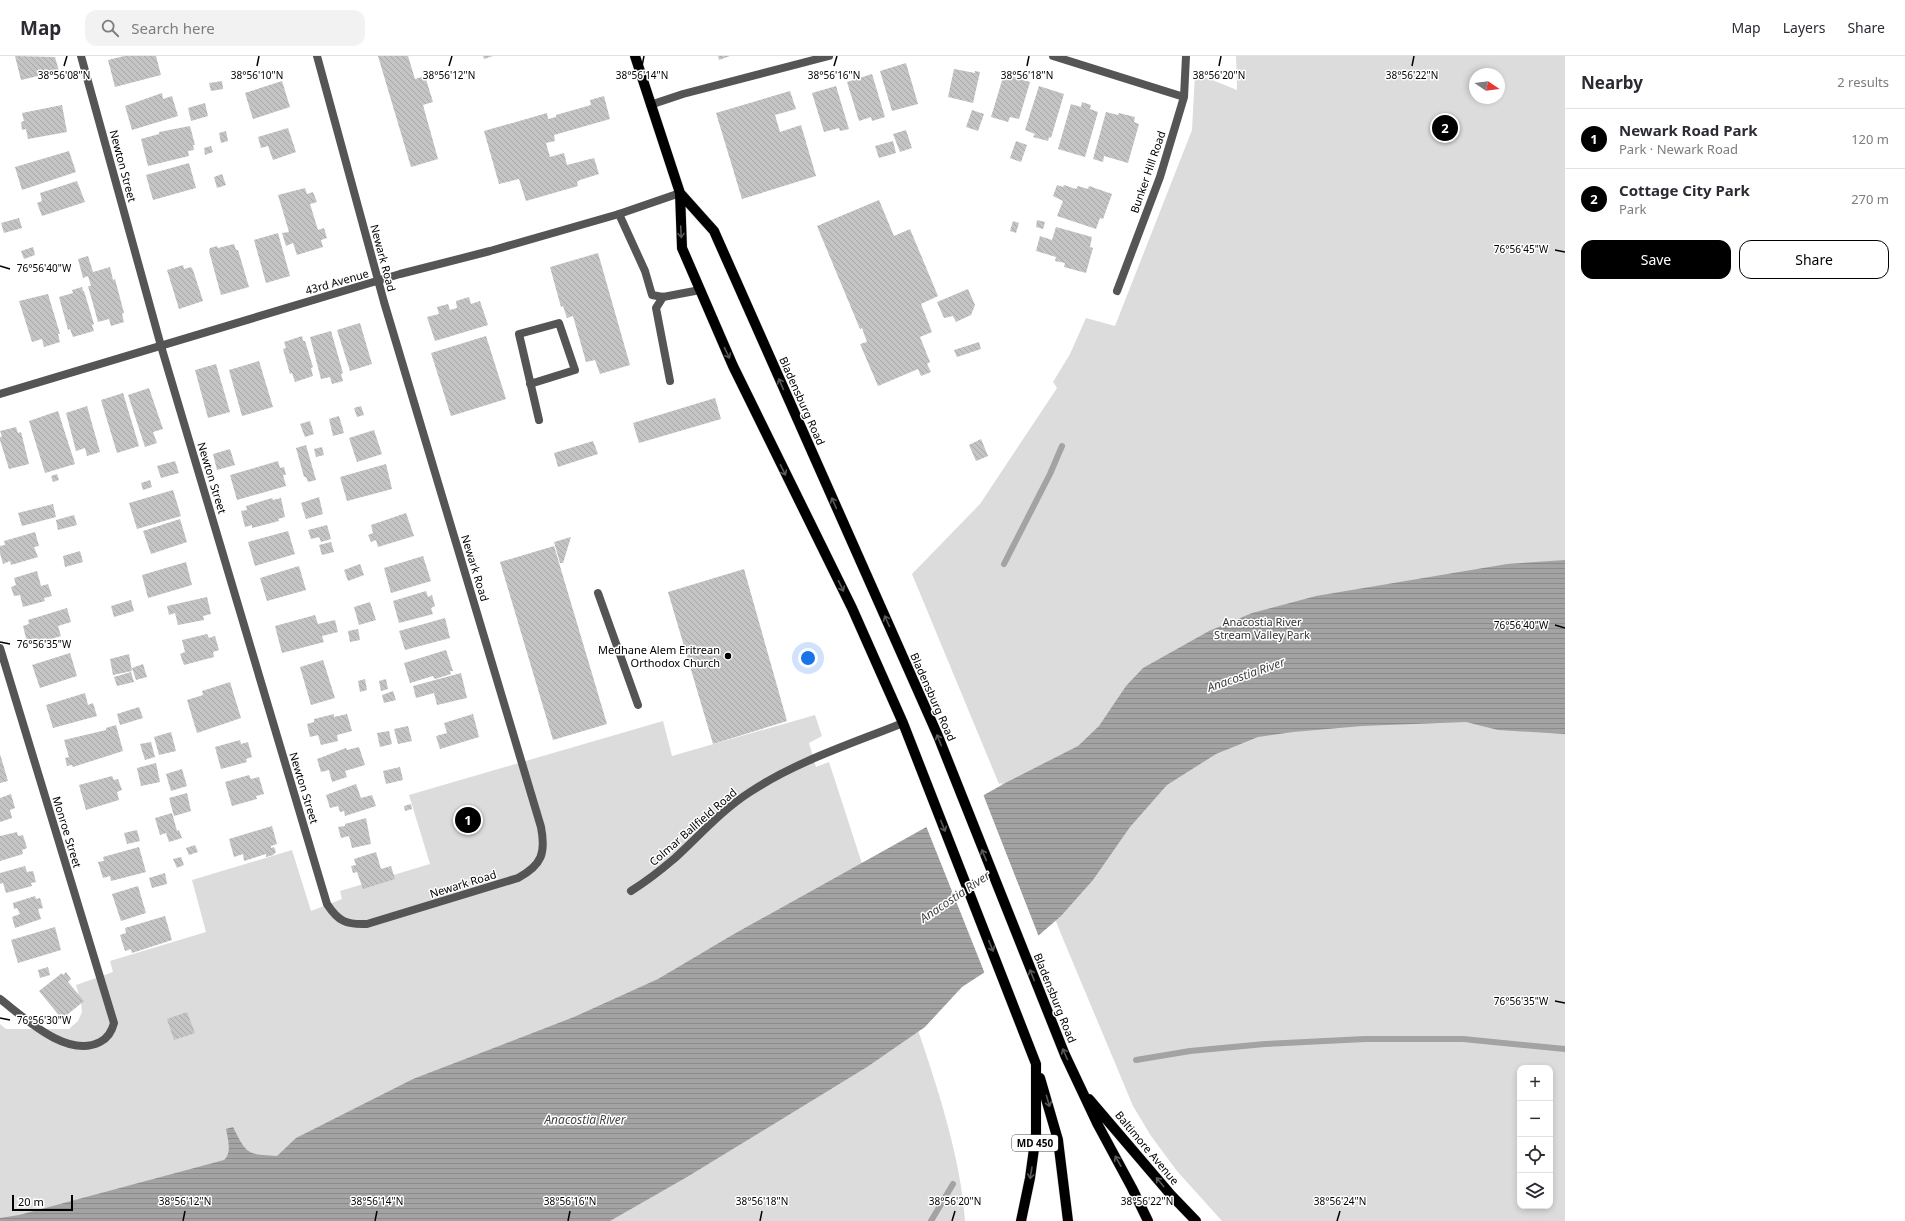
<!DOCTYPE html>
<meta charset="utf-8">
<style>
body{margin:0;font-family:"Noto Sans",sans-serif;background:#f2f2f3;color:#2b2b33}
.controls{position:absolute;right:12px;bottom:12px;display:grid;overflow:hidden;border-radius:8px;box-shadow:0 2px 6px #0003}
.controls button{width:36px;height:36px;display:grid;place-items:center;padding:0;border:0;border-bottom:1px solid #e1e1e2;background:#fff;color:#2b2b33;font:20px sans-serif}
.compass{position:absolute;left:1469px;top:12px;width:36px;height:36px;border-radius:50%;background:#fff;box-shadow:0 2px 6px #0003;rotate:103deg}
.scale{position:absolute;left:12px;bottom:10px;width:61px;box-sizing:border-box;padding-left:4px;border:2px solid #000;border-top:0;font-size:11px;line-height:14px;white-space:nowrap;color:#000;-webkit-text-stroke:3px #fff;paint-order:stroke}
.you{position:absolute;left:808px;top:602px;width:14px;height:14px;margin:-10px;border:3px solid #fff;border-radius:50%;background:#1a73e8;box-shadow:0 0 0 6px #1a73e833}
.badge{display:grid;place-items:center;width:26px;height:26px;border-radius:50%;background:#000;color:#fff;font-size:13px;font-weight:700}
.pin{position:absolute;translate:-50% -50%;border:2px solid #fff;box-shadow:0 1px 4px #0006}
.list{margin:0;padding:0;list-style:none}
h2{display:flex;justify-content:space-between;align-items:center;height:52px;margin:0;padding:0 16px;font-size:17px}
h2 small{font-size:13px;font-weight:400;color:#7c7c81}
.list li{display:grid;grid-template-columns:26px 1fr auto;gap:12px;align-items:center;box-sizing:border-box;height:60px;padding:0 16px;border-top:1px solid #e1e1e2}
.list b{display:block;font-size:15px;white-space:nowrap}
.list p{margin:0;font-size:13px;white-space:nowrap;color:#7c7c81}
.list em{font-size:13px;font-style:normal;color:#7c7c81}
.actions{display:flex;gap:8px;padding:12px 16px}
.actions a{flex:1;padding:9px 0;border:1px solid #000;border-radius:12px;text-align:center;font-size:14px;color:#000}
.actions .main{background:#000;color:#fff}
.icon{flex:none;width:22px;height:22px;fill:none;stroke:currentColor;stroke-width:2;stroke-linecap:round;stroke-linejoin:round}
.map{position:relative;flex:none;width:1565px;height:1165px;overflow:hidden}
header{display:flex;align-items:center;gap:24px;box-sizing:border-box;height:56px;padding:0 20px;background:#fff;border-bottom:1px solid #e1e1e2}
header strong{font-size:19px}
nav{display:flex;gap:22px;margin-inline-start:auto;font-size:14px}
.search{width:280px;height:36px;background:#f2f2f3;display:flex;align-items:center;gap:10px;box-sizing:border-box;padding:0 14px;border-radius:12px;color:#7c7c81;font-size:15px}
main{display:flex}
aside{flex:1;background:#fff}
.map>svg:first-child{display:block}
.park{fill:#dcdcdc;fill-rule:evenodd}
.water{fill:url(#water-rules)}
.pier{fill:#fff}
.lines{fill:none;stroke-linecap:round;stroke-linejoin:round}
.stream{stroke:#a3a3a3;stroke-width:6}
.building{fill:url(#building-back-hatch)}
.primary-casing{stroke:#dbdbdb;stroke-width:11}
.lane{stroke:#555;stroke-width:8}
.street{stroke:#555;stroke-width:8}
.primary{stroke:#000;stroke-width:10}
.oneway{stroke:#595959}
.ticks{fill:none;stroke:#000;stroke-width:1.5}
.poi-dot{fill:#000;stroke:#fff;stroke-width:1.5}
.labels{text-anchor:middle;stroke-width:3;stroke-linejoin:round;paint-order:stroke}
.shield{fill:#fff;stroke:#4c4c4c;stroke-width:1}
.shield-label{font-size:10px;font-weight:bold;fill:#000}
.street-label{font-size:11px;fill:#000;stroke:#fff}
.park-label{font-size:11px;fill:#333;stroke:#fff}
.poi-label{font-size:11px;fill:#000;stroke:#fff;text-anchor:end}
.water-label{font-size:12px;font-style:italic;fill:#444;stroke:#fff}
.ticks-label{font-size:10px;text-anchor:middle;fill:#000;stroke:#fff;stroke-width:3;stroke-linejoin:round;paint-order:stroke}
</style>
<header>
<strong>Map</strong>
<div class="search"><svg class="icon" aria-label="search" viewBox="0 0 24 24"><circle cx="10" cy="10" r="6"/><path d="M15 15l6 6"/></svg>Search here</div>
<nav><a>Map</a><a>Layers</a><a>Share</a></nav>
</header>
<main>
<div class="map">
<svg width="1565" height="1165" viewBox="0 0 1565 1165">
<defs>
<pattern id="water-rules" width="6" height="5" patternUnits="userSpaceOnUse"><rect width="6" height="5" fill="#a3a3a3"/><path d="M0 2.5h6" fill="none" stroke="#8b8b8b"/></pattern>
<pattern id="building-back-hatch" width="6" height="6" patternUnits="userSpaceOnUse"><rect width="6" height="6" fill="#c4c4c4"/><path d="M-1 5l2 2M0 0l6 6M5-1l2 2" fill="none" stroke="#a7a7a7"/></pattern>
</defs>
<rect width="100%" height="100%" fill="#fff"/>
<path class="park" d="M1236 0H1565V1165H1222L1177 1115 1151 1080 1133 1050 1061 878 1001 727 999 728 912 518 980 448 1057 332 1053 326 1070 298 1086 262 1115 270 1192 74 1195 17 1237 34ZM1475 18H1499V42H1475ZM1520 1012H1550V1150H1520Z
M815 659 822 680 809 687 816 711 829 706 916 974H918C938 1033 961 1103 965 1165H0V968L6 973H69L78 965 82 956 81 947 76 929 113 916 110 905 206 876 192 824 292 794 311 855 342 843 340 835 430 808 409 739 663 665 672 700Z"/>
<path class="water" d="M1565 504V678L1498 674 1466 666 1362 670 1293 676 1258 681 1216 698 1167 729 1130 771 1093 824 1061 860 1031 886 962 931 925 971 867 1011 687 1121 610 1165H0V1162L19 1159 224 1104C232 1097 228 1083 226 1073L233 1071C247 1099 247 1098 277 1100L296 1082 413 1023 574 961 658 923 734 878 1009 725 1078 690 1099 670 1126 630 1143 612 1209 575 1252 557 1316 540 1507 508Z"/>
<path class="pier" d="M983 738 1039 881 985 918 926 770Z"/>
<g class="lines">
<path class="stream" d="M1004 508 1050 418 1062 390
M1136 1004 1190 995 1265 988 1365 983H1463L1565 993
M931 1165 953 1128"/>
</g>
<path class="building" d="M15 0 55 1 59 15 21 24Z
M124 0H156L161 19 115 31 108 4Z
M378 0H408L415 23 425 20 433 46 423 49 438 103 411 111Z
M483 0H493L484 3Z
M718 0H730L719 4Z
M906 7 918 48 892 55 880 15Z
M954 13 975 17V15L980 16 973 47 948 41Z
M872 18 885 61 872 65 871 61 859 65 847 26Z
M1004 18 1030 26 1019 63 1010 61 1008 66 991 61Z
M222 25 223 33 211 35 209 27Z
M282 25 290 51 253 63 245 37Z
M836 30 849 73 840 75 839 72 824 76 812 37Z
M1039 30 1064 38 1051 82 1049 81 1048 85 1033 81 1035 78 1025 74Z
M790 35 796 53 775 59 780 76 801 69 816 120 742 143 716 57Z
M162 37 163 43 172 40 178 60 132 74 125 50Z
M604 40 610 63 554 79 555 85 546 87 550 101 564 97 567 109 594 102 599 118 580 124 577 126 578 130 526 145 519 123 499 128 484 75 547 57 548 63 556 61V59L591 49 590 44Z
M1082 46 1091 49 1090 53 1098 56 1085 101 1058 93 1071 48 1081 51Z
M205 47 208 60 191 65 188 52Z
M62 49 67 76 28 83 26 73 22 74 21 66 24 65 22 57Z
M972 54 984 58 978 75 966 71Z
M1106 56 1118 59 1119 57 1135 61 1134 66 1139 68 1128 107 1104 100 1103 106 1093 103Z
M190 70 195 89H193L194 94 188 95 189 100 148 110 141 83 159 78V76Z
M288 72 296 96 273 104 268 90 261 92 258 81Z
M906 74 912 92 900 96 893 78Z
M226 75 228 85 221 87 219 77Z
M893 85 896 97 879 102 875 90Z
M1016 85 1027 89 1021 106 1010 102Z
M211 90 213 96 205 99 204 92Z
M69 95 76 116 22 134 15 111Z
M189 107 196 132 153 144 146 119Z
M222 118 226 129 217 132 214 121Z
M77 125 85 146 42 160 37 147 42 145 40 137Z
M1057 129 1063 131 1064 129 1076 133 1078 130 1088 133 1089 130 1112 138 1103 163 1100 162 1096 173 1057 160 1063 145 1053 140Z
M305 132 307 138 313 136 317 146 310 148 318 174 324 172 327 182 321 184 323 191 297 199 293 187 286 190 282 177 289 176 278 139Z
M879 144 894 180 910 173 938 240 921 248 932 276 920 281 930 306 927 308 931 316 921 320 918 313 878 330 860 288 867 286 862 272 860 273 817 170Z
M19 162 22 172 4 177 1 167Z
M1037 164 1045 166 1043 173 1036 171Z
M1013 165 1019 167 1016 177 1010 175Z
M1056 171 1092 181 1090 191 1093 192 1086 217 1064 211 1065 207 1055 205 1056 201 1036 195 1040 180 1052 184Z
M278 177 290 220 266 227 254 184Z
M234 188 236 194H238L249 231 221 239 209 195 210 192 217 190 218 192Z
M33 191 35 199 24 203 21 195Z
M598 197 630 309 600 318 595 304 586 306 573 260 567 262 563 250 561 251 550 211Z
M88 200 93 216 110 211 113 224 115 223 124 257 122 258 124 266 111 270 109 263 98 266 88 230H91L88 220 83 222 78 203Z
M183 209 184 213 191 211 193 214 203 245 179 253 167 214Z
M82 231 83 235H84L94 268 92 269 94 275 73 281 70 273 68 274 59 241 73 237 72 234Z
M968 233 975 249 971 259 956 266 953 260 944 262 937 246Z
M48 238 60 278H58L60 286 44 291 42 283 32 286 19 245Z
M469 241 471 248 480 245 488 269 435 285 427 261 439 258 437 251 448 248 450 254 457 252 456 245Z
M360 267 372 308 350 315 337 274Z
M331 275 343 317 341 318 343 325 332 328 330 321 321 323 310 281Z
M302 280 303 285H305L313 311 311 312 313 320 295 326 292 317 290 318 283 293 286 292 284 286Z
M486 280 506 343 451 360 431 297Z
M979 286 981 293 957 301 954 294Z
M259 305 273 351 242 360 229 314Z
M216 308 230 356 208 362 195 314Z
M149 332 163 373 153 376 157 387 145 391 128 339Z
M123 337 139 390 117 397 101 344Z
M715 342 721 363 639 387 633 367Z
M87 350 100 396 87 400 85 392 76 395 66 357Z
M361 350 364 359 357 361 354 352Z
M58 355 75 408 45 417 29 365Z
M339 360 344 377 333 380 329 363Z
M310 365 314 378 305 381 300 368Z
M16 371 18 377 21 376 29 408 9 413 0 384V381H2L0 375Z
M374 374 382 398 357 406 349 382Z
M981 383 988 400 976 405 969 389Z
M593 385 598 398 558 411 554 397Z
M306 389 316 424 308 426 306 421H304L296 392Z
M322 391 324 399 316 401 314 393Z
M230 393 235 409 217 414 213 398Z
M175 405 179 417 161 422 157 410Z
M278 405 280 412 284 411 286 419H283L286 430 237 444 230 419Z
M386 408 392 433 347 445 340 421Z
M57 418 59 424 53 426 51 420Z
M150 424 152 431 143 434 141 427Z
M173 434 181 460 137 473 129 447Z
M319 441 323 458 306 463 301 447Z
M272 442 273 444 281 442 285 461 278 463 279 465 252 472V469L245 471 241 455 247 454 246 450Z
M53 448 56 461 22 470 18 457Z
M406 457 414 480 378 491 376 484 371 486 368 479 373 477 371 469Z
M74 459 77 469 58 474 56 464Z
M180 463 187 486 151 498 143 475Z
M327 469 331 483 321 486 319 481 311 483 308 474Z
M288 475 295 498 255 510 248 486Z
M35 476 39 490 34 491 38 501 11 509 10 505 3 508 0 497V490L5 489 4 485Z
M571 481 563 507H560L554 486Z
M331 486 334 496 322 499 319 489Z
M554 490 607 668 553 684 500 506Z
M80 495 83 506 65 511 63 500Z
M423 500 431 525 391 537 384 512Z
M186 506 192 529 148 542 142 519Z
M360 508 364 519 348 525 344 514Z
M299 510 306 534 267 545 260 522Z
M744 513 787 665 713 688 668 536Z
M37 515 41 530 48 528 52 540 44 542 45 545 23 551 20 539 14 540 11 531 16 529 14 522Z
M426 535 428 541 432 539 435 550 431 552 433 558 399 567 393 545Z
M207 541 211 558 203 560 204 564 178 569 175 557 169 559 167 550Z
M131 544 134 555 114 561 111 550Z
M370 546 376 564 359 569 354 551Z
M67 552 71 566 58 570 61 580 35 588 33 583 27 586 23 570 29 568 28 564Z
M315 559 318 568 335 564 338 576 322 580 324 586 282 597 275 570Z
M445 562 450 582 405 594 399 575Z
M358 573 360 584 350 586 348 575Z
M207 578 209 582 215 580 219 594 213 596 214 601 184 609 180 598 185 596 182 584Z
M446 594 453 615H450L451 618 435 623 433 620 410 627 404 607Z
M70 597 77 620 40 632 32 609Z
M129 598 132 615 113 619 110 603Z
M323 604 335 642 311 649 300 611Z
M143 608 147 621 136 624 132 612Z
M131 616 134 626 117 630 114 621Z
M461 617 467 642 437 649 434 637 416 642 413 630Z
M365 623 367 634 360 636 358 625Z
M386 623 388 633 381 635 379 625Z
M230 626 241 662 197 677 187 644 203 639 202 635Z
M393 635 396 644 384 647 382 639Z
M85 637 88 649 93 647 97 660 53 672 46 649Z
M139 651 143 662 120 669 117 658Z
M334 658V661L347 658 352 675 337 679 338 685 321 689 318 679 310 681 307 668 314 666V663Z
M473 658 479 681 440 693 436 680 447 677 444 667Z
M116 669 123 695 73 711 72 709 67 710 65 702 69 701 64 684 106 674V672Z
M408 670 412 685 398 688 394 673Z
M389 675 392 688 380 691 377 677Z
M171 676 176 695 159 699 154 681Z
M240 684 241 688 248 686 252 701 246 703 247 706 221 713 215 691Z
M151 686 155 701 145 704 140 688Z
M359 691 365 709 345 715 347 721 332 726 329 714 321 716 317 703 346 692 347 694Z
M0 698 8 725 0 727Z
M156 707 160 726 141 730 137 712Z
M400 711 403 724 386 728 383 715Z
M182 713 187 730 171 735 166 718Z
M249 719 251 723 259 721 264 738 256 740 257 743 232 750 225 726Z
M112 720 114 724 118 723 122 734 117 736 119 744 86 754 79 729Z
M356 728 361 742 372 739 376 750 345 760 344 755 340 756 338 750 330 752 326 739Z
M187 737 191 755 174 760 169 742Z
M11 738 15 752 10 754 12 762 0 766V742Z
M411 748 412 753 405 755 404 750Z
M172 757 177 775 179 774 182 782 169 786 166 777 160 779 155 762Z
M366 762 371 788 352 792 349 780 341 782 338 771 345 770V768Z
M272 770 277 788 271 790V792L274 791 276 796 273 799 266 801V798L244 805 243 798 234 801 229 783Z
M137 774 140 785 127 788 124 777Z
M17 776 18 780 23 779 27 792 22 794 23 798 0 805V780Z
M195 789 198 796 189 799 186 792Z
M139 791 146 816 111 825 110 820 103 822 98 806 104 805 103 801Z
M376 796 381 813 391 810 395 823 363 833 357 816 353 817 351 810 356 809 354 803Z
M181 801 184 809 177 812 173 803Z
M25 810 27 816 33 815 36 826 31 827 32 830 6 837 3 827 0 828V817Z
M165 817 167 828 152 832 149 822Z
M138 830 146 857 121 865 112 838Z
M35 840 36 843 40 842 43 852 38 853 41 863 15 872 12 861 20 858 17 852 14 853 13 847Z
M165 860 172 884 132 897 131 893 125 895 120 879 126 877 125 872Z
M55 871 61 894 18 907 11 884Z
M48 911 50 919 40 922 38 914Z
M66 916 71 923 68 926 84 945 62 963 39 935 62 917 63 919Z
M187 956 195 977 174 984 167 963Z"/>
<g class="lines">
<g class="primary-casing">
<path id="primary" d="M635 0 680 137 682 192 733 310 852 552 903 667 1036 1008V1078L1030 1122 1021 1165
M680 137 714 175 938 680 1065 999 1098 1069 1132 1132 1148 1165
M1040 1022 1058 1084 1068 1165
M1089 1043 1171 1139 1196 1165"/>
</g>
<path class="lane" d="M619 158 645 215 652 239 663 241 700 234
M663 241 656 252 670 325
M530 328 575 314 559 267 519 278 539 364
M598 537 638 649
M631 835C647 825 661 814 675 802 700 779 722 754 750 736 797 705 851 688 903 667"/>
<path class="street" d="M81 0 161 290 327 848C338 865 346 869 367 868L518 822C542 809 546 797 541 771L384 246 317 0
M1053 0 1184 41
M650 49 683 38 829 0
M1117 235 1160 121 1184 41 1186 0
M0 338 400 218 490 195 619 158 680 137
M0 592 114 967C112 975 108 982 100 986 67 1003 25 962 0 943"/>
<use href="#primary" class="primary"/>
</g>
<defs><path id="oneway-shaft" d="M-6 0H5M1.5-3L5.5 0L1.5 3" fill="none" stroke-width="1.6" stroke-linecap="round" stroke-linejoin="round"/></defs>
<g class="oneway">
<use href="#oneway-shaft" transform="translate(681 176) rotate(87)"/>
<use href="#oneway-shaft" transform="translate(727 297) rotate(65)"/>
<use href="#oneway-shaft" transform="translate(781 328) rotate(-114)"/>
<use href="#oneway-shaft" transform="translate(783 414) rotate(64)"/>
<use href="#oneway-shaft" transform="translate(834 447) rotate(-114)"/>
<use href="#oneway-shaft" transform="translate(841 530) rotate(64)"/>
<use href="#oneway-shaft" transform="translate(887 565) rotate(-114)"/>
<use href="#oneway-shaft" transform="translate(939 684) rotate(-112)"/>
<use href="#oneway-shaft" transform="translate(943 770) rotate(68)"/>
<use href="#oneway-shaft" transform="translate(984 799) rotate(-112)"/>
<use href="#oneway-shaft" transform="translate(991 890) rotate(68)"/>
<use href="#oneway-shaft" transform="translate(1032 919) rotate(-112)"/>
<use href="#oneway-shaft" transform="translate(1065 998) rotate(-114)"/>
<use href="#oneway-shaft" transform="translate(1048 1045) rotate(74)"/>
<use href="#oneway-shaft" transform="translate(1118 1105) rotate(-119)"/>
<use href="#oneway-shaft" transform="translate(1031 1117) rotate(99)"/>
<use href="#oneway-shaft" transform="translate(1160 1126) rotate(-129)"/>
</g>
<path class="ticks" d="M64 10 67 0M257 10 259 0M449 10 452 0M642 10 644 0M834 10 837 0M1027 10 1029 0M1219 10 1221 0M1412 10 1414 0M1555 194 1565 196M0 210 10 213M1555 569 1565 572M0 586 10 588M1555 945 1565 947M0 962 10 964M183 1165 185 1155M375 1165 377 1155M568 1165 570 1155M760 1165 762 1155M952 1165 955 1155M1145 1165 1147 1155M1337 1165 1340 1155"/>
<circle class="poi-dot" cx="728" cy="600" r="4"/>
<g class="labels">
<rect class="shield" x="1012" y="1079" width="46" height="16" rx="3"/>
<g class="shield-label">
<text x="1035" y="1091">MD 450</text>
</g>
<g class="street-label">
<text transform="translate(123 110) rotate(75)" y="4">Newton Street</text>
<text transform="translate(1148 116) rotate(-71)" y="4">Bunker Hill Road</text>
<text transform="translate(383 202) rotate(75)" y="4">Newark Road</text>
<text transform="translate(337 226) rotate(-16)" y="4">43rd Avenue</text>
<text transform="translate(802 345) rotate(66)" y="4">Bladensburg Road</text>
<text transform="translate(212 422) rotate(73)" y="4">Newton Street</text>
<text transform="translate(475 512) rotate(73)" y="4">Newark Road</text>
<text transform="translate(933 641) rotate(66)" y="4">Bladensburg Road</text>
<text transform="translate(304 732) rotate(73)" y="4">Newton Street</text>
<text transform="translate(693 771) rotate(-41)" y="4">Colmar Ballfield Road</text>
<text transform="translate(67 776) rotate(73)" y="4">Monroe Street</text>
<text transform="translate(463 828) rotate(-17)" y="4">Newark Road</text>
<text transform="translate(1055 942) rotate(68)" y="4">Bladensburg Road</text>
<text transform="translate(1147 1092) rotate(50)" y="4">Baltimore Avenue</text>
</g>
<g class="park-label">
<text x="1262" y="570">Anacostia River<tspan x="1262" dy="13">Stream Valley Park</tspan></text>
</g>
<g class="poi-label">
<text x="720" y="598">Medhane Alem Eritrean<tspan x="720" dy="13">Orthodox Church</tspan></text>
</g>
<g class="water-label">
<text transform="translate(1246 619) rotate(-19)" y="4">Anacostia River</text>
<text transform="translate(955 841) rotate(-34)" y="4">Anacostia River</text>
<text x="585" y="1068">Anacostia River</text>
</g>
</g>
<g class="ticks-label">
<text x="64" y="23">38°56'08"N</text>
<text x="257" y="23">38°56'10"N</text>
<text x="449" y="23">38°56'12"N</text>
<text x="642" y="23">38°56'14"N</text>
<text x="834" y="23">38°56'16"N</text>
<text x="1027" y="23">38°56'18"N</text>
<text x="1219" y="23">38°56'20"N</text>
<text x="1412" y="23">38°56'22"N</text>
<text x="1521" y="197">76°56'45"W</text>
<text x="44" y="216">76°56'40"W</text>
<text x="1521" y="573">76°56'40"W</text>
<text x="44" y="592">76°56'35"W</text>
<text x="1521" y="949">76°56'35"W</text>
<text x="44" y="968">76°56'30"W</text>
<text x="185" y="1149">38°56'12"N</text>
<text x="377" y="1149">38°56'14"N</text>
<text x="570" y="1149">38°56'16"N</text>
<text x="762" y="1149">38°56'18"N</text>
<text x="955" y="1149">38°56'20"N</text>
<text x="1147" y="1149">38°56'22"N</text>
<text x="1340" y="1149">38°56'24"N</text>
</g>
</svg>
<div class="controls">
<button>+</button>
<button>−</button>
<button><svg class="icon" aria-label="locate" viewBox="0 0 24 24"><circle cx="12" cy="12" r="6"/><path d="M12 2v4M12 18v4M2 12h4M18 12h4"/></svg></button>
<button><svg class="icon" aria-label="layers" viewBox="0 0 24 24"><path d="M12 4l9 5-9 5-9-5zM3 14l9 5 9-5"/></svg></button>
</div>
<svg class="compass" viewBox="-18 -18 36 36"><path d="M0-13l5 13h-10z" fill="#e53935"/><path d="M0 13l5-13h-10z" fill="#7c7c81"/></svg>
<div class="scale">20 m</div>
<div class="you"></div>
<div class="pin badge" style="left:468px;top:764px">1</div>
<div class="pin badge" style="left:1445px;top:72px">2</div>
</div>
<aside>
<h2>Nearby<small>2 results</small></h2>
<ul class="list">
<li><span class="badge">1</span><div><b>Newark Road Park</b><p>Park · Newark Road</p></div><em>120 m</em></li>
<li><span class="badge">2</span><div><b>Cottage City Park</b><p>Park</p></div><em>270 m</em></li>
</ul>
<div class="actions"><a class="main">Save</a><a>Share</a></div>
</aside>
</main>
